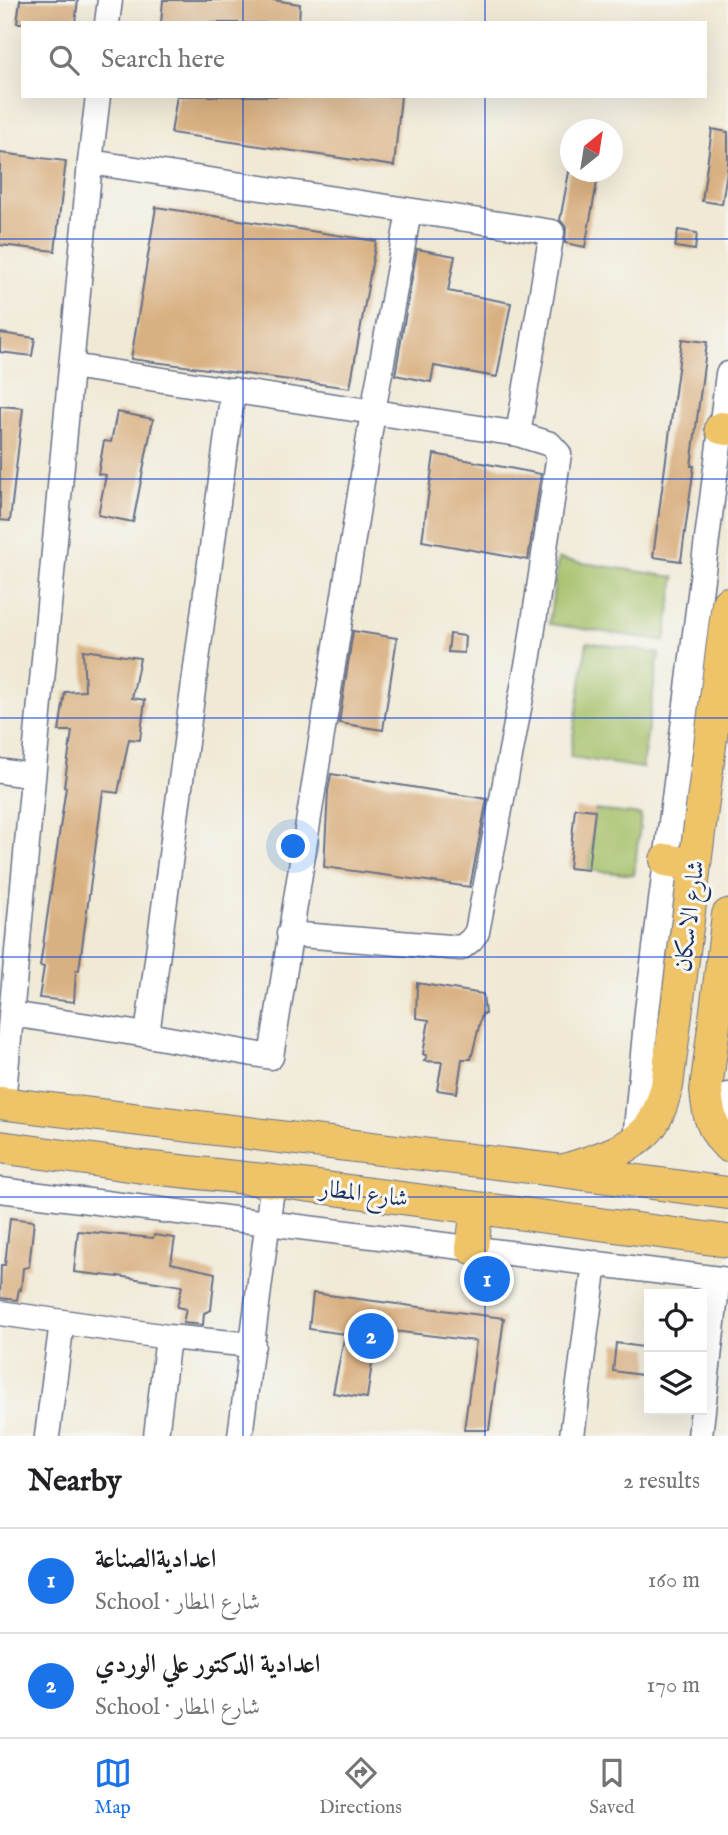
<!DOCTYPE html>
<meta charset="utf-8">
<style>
body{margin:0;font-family:"IM FELL English",Amiri,serif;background:#f2f2f2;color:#202124}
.controls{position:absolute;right:21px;bottom:21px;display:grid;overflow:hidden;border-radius:0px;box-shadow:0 7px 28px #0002}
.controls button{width:63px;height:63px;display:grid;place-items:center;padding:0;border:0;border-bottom:2px solid #e0e0e0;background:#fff;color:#202124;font:35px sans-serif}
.compass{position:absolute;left:560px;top:119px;width:63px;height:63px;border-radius:50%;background:#fff;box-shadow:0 7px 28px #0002;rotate:30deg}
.you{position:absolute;left:294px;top:847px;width:24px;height:24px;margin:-18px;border:5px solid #fff;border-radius:50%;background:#1a73e8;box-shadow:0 0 0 10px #1a73e833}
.badge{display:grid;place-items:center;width:46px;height:46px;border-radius:50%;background:#1a73e8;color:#fff;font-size:23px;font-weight:700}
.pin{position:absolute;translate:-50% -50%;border:4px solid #fff;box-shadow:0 2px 7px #0006}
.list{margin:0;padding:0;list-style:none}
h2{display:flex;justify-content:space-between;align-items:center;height:91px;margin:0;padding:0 28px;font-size:30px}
h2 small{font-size:23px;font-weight:400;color:#757577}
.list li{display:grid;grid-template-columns:46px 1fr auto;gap:21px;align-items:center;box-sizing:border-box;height:105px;padding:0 28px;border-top:2px solid #e0e0e0}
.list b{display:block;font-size:26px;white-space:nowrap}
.list p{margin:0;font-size:23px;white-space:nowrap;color:#757577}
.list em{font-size:23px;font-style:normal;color:#757577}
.icon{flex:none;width:38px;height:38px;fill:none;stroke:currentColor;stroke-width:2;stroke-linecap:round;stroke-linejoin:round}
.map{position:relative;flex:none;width:728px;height:1436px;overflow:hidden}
.search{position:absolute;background:#fff;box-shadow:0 7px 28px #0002;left:21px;right:21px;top:21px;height:77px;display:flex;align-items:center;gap:18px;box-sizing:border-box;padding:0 24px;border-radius:0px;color:#757577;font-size:26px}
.sheet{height:301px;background:#fff}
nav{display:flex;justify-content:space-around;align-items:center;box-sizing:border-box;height:98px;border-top:2px solid #e0e0e0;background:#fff;font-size:19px;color:#757577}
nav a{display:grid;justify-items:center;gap:4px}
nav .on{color:#1a73e8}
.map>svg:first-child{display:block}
.green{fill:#a2be64;stroke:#5e7661;stroke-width:2}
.building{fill:#d9b081}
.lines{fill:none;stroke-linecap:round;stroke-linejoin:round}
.minor-casing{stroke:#667088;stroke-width:27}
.major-casing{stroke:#667088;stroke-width:34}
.minor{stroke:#fff;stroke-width:24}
.major{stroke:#efc469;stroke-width:32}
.grid{fill:none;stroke:#1d4ed8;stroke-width:2;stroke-opacity:0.55}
.labels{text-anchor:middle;stroke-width:6;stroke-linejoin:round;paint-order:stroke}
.street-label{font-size:24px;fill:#1b2f5e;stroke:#f6f6f2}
</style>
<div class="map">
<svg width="728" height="1436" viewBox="0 0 728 1436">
<rect width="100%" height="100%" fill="#f6f6f2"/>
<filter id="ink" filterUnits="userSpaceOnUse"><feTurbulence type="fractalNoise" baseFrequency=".0143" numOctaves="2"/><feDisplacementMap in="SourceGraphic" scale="14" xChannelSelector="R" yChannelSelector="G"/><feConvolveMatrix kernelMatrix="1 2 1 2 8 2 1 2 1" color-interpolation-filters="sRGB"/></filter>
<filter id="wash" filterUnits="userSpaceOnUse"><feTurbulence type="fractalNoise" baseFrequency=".00686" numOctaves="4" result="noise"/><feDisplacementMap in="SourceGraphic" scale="28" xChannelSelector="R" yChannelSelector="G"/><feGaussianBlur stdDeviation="1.57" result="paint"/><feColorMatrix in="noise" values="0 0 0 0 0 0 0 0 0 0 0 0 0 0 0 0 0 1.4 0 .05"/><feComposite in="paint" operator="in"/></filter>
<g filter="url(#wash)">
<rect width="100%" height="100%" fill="#f0e9d5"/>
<path class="green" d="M558 559 675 577 665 641 549 624Z
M587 642 659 653 642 768 570 757Z
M595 810 641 815 634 875 588 870Z"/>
<g id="blocks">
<path class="building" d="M20 0H78L75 23H17Z
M163 0H273L300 4 299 23H161Z
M177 96H401L394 166 171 133Z
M712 129 728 132V165L722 204 702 201Z
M0 153 66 161 55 251 0 245Z
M569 172H599L585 247 565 243 566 227 560 220Z
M156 207 376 241 350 388 131 359Z
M678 230 697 233 695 250 675 247Z
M417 249 455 256 448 291 511 303 497 377 434 366 431 382 395 375Z
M0 333 35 338 32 356 0 352Z
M682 339 707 342 691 466H694L681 561 653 557Z
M0 406 23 408 10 521 0 520Z
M117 412 153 419 133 522 98 515 106 475 98 474 104 441 111 442Z
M434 454 541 474 528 560 422 541Z
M353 631 397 638 383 730 339 723Z
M450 634 465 636 464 653 448 652Z
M83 650 140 658 132 698 145 700 140 740 129 739 118 793 103 791 79 970H76L74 1002 39 998 44 967 40 966 66 787H64L72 731H59L65 692 85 691Z
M331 774 487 799 470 887 324 867 328 791Z
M575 808 595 810 588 870 569 868Z
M417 983 483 994 485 1014H482L471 1059H462L457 1093 437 1090 442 1062 424 1061 427 1056 423 1054 429 1020 416 1018Z
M10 1218 34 1221 29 1267 23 1268 21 1290 19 1289 17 1300 0 1298 1 1265H5Z
M78 1231 153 1238 154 1235 175 1238 171 1263 215 1273 211 1310 204 1313 203 1325 183 1323 186 1309 177 1307 182 1286 118 1276V1277L74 1272Z
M313 1293 504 1318 489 1430H464L476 1341 377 1329 367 1398 333 1393 345 1334 309 1329Z
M616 1343 649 1348V1376L613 1371Z"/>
</g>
</g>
<g filter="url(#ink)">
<use href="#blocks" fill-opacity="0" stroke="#667088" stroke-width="2"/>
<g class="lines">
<g class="minor-casing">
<path id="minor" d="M107 23 110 0
M90 162 552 232 518 434
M71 366 518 434 550 444 559 454 529 655 477 932 471 940 461 948 289 934
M0 771 33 776
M11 1014 147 1035 271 1057 373 412 409 211
M147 1035 233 390
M3 1103 90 162 98 96
M717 1135 728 1095
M635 1140 647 1011 728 374
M0 1190 728 1280
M0 1313 168 1337 253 1345
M47 1436 62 1322
M156 1436 168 1337
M240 1436 273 1181
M572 1436 595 1263
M700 1436 718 1279"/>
</g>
<g class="major-casing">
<path id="major" d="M721 428 728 429
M666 860 695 865
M728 915 706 1090C708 1113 711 1129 728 1146
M0 1103 562 1171 728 1193
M0 1147 143 1167 273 1181 728 1241
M568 1169C595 1160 631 1151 650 1127 659 1115 663 1100 667 1086L728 603
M472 1248 477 1208"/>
</g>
<use href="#minor" class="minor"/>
<use href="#major" class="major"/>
</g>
</g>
<path class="grid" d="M243 0V23M485 0V23M243 96V1436M485 96V1436M0 239H728M0 479H728M0 718H728M0 957H728M0 1197H728"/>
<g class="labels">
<g class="street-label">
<text transform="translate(689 916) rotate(-83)" y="8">شارع الاسكان</text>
<text transform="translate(364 1193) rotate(7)" y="8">شارع المطار</text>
</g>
</g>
</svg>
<div class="controls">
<button><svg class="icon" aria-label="locate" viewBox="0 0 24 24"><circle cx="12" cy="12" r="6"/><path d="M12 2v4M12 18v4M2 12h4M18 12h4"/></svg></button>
<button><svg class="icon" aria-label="layers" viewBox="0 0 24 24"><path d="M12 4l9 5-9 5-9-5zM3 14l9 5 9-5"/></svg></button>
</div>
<svg class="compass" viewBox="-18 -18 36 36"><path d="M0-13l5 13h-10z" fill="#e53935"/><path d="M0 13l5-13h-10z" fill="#757577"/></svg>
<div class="you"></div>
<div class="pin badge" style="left:487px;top:1279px">1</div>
<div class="pin badge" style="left:371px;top:1336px">2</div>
<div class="search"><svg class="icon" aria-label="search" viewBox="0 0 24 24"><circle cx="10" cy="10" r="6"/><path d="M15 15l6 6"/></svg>Search here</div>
</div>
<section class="sheet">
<h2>Nearby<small>2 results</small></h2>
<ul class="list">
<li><span class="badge">1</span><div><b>اعداديةالصناعة</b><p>School · شارع المطار</p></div><em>160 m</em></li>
<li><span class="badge">2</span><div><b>اعدادية الدكتور علي الوردي</b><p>School · شارع المطار</p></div><em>170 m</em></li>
</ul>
</section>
<nav>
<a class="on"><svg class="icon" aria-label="map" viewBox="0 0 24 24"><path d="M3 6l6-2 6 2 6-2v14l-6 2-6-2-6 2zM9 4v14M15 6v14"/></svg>Map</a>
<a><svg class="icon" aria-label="directions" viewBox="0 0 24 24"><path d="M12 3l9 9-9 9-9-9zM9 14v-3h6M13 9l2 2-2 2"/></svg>Directions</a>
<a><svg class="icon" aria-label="saved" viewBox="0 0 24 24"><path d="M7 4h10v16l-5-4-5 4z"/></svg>Saved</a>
</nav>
